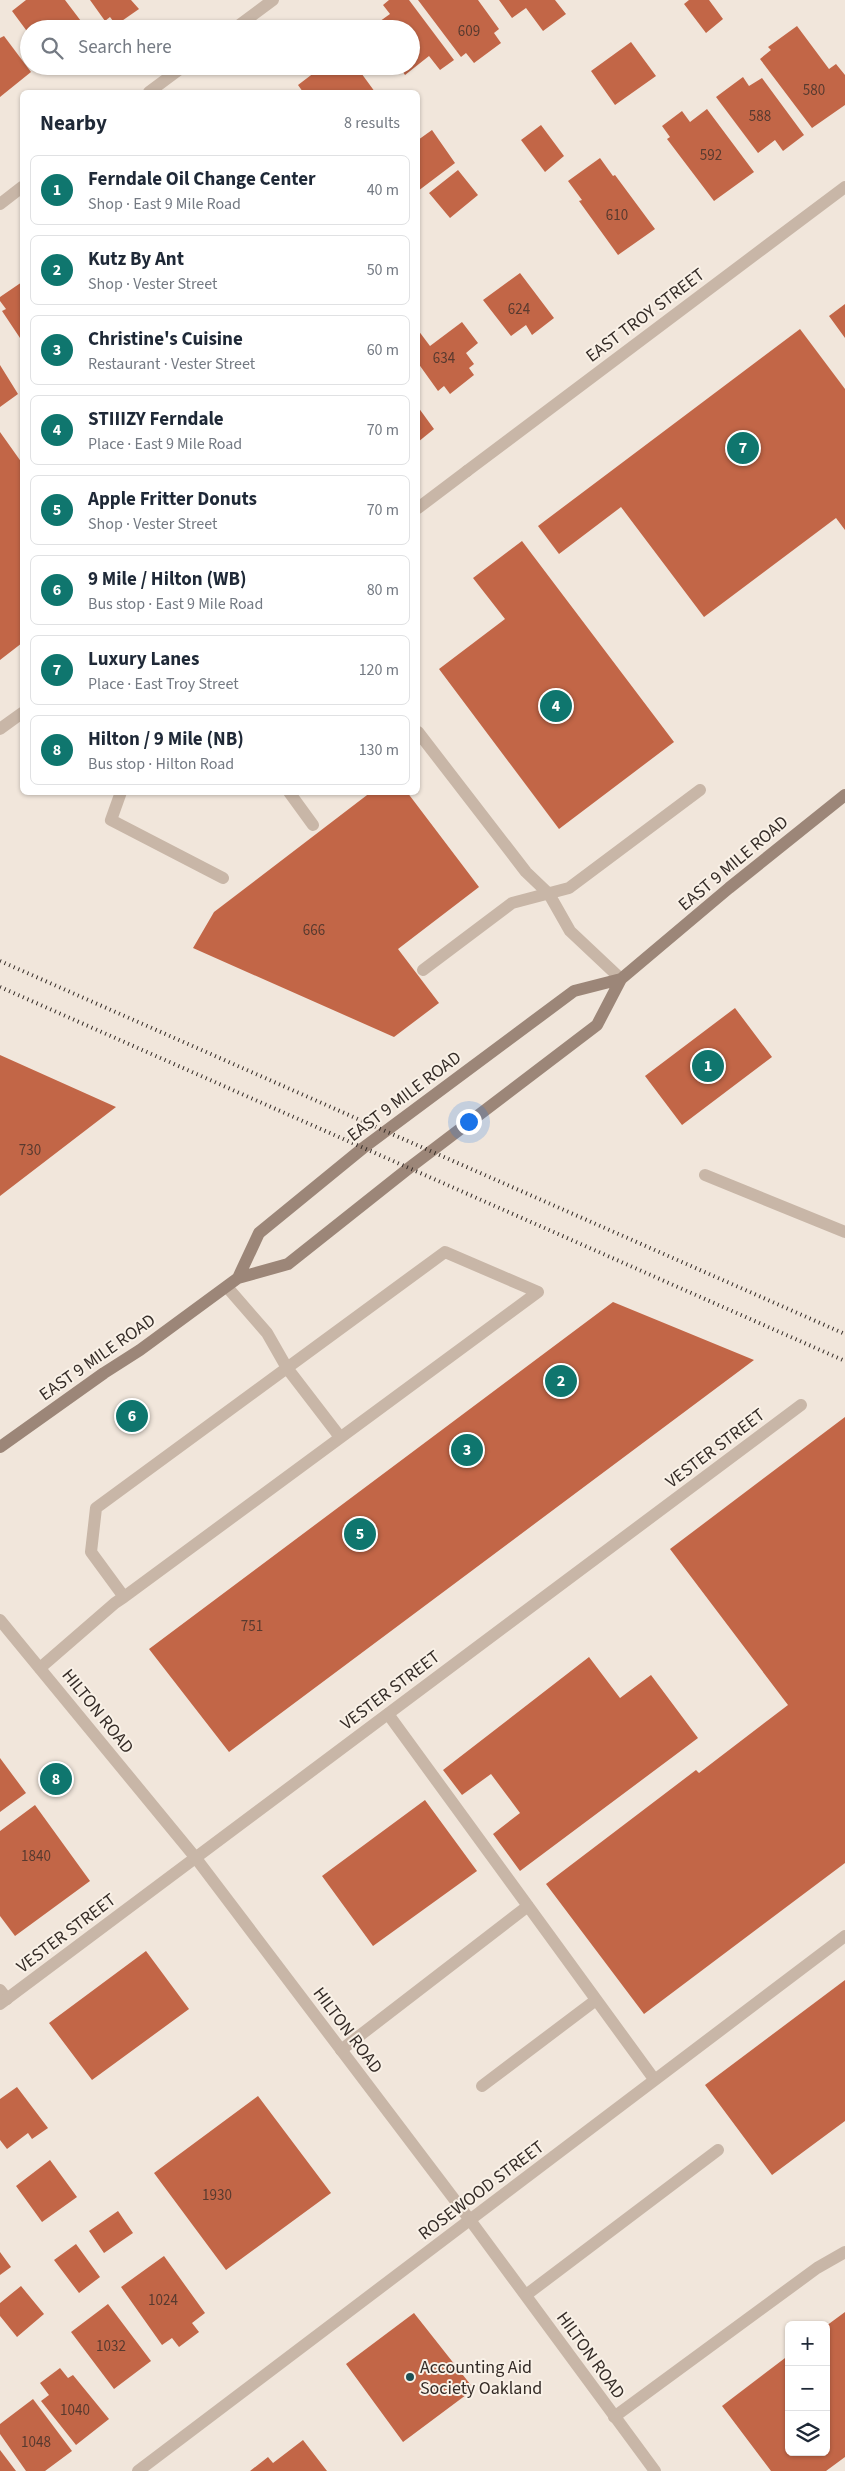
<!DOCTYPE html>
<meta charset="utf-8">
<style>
body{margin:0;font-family:"Source Sans 3",sans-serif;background:#f2f2f3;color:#1f2937}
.controls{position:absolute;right:15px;bottom:15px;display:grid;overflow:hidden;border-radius:8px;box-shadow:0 1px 4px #0004}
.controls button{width:45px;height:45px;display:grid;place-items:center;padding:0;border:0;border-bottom:1px solid #e0e1e3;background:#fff;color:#1f2937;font:25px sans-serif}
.you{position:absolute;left:468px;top:1121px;width:18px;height:18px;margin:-12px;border:4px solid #fff;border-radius:50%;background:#1a73e8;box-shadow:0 0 0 8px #1a73e833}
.badge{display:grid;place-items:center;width:32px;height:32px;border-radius:50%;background:#0f766e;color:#fff;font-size:16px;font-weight:700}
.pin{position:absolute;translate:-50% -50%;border:2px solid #fff;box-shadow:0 1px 5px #0006}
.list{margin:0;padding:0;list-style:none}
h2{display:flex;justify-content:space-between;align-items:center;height:65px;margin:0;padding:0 20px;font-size:21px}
h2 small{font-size:16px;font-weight:400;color:#747a83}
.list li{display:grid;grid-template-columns:32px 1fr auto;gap:15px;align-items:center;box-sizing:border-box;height:70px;margin:0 10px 10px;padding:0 10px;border:1px solid #e0e1e3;border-radius:8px}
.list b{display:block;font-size:19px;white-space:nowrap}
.list p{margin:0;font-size:16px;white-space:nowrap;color:#747a83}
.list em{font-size:16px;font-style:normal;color:#747a83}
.icon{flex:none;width:28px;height:28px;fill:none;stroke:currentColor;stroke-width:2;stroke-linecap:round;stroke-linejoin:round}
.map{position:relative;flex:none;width:845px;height:2471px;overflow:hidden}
.search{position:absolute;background:#fff;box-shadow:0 1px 4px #0004;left:20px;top:20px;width:400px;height:55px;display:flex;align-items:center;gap:12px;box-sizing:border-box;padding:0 18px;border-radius:28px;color:#747a83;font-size:19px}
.panel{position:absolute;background:#fff;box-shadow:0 1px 4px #0004;left:20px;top:90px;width:400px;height:705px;border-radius:8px}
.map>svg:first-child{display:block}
.building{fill:#c26647}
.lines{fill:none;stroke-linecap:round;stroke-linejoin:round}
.service{stroke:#c8b6a7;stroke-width:12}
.minor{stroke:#c8b6a7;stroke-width:12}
.tertiary{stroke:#c8b6a7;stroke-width:12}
.secondary{stroke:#9c8678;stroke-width:12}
.rail{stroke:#352c27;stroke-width:4;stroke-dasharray:1 4;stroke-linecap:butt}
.poi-dot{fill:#1e5155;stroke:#f9f1e7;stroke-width:2}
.labels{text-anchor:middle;stroke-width:4;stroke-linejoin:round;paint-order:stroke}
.number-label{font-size:15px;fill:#583a2f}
.street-label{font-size:18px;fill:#352c27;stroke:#f9f1e7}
.poi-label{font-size:18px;fill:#352c27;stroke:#f9f1e7;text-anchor:start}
</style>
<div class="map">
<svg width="845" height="2471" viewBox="0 0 845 2471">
<rect width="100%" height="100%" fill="#f1e6db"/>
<path class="building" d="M26 0H65L87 29H29V34L12 11Z
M90 0H131L139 9 116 25 110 17 105 21Z
M389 0H409L454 60 440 70 429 56 405 75 399 66H411V29H369L390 14 383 5Z
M418 0H478L499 29 494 33 501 43 474 63 466 53 461 57Z
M499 0H555L566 14 543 31 526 8 512 18Z
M689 0H709L723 19 706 33 684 4Z
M797 26 829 69 836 64 845 75V105L812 128 760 59 771 50 768 47Z
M4 36 31 72 0 97V38Z
M631 42 656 76 615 105 591 71Z
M323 66H356L375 92H303L298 85Z
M743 77 749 86 762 78 804 135 783 151 775 140 758 153 716 97Z
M707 109 754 172 714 201 667 139 670 137 662 126 682 111 690 122Z
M541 125 564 156 545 172 521 140Z
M432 130 455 163 418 191V140Z
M600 158 613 176 615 175 655 229 618 255 579 201 582 200 568 181Z
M458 170 478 195 450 218 429 193Z
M520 273 554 318 532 335 526 325 511 336 483 300Z
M22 282V341L2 311 6 309 0 301V297Z
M845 304V338L829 316Z
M462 322 478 343 466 353 474 364 469 368 474 375 450 394 444 386 438 391 418 363V330L430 346Z
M800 329 845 389V530L836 518 704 617 621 507 559 554 538 526Z
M0 365 18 394 0 407Z
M418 407 434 429 418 442Z
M0 432 22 463V643L0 660Z
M522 541 674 742 559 829 439 669 505 619 473 578Z
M371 792H407L479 887 398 949 439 1003 394 1037 193 948 214 912Z
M735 1008 772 1057 682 1125 645 1076Z
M0 1055 116 1107 0 1196Z
M613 1302 754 1360 229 1752 149 1649Z
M845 1417V1863L644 2014 546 1884 696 1770 699 1773 788 1705 670 1549Z
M589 1657 620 1698 651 1675 698 1738 520 1871 493 1834 520 1813 491 1774 462 1795 443 1770Z
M0 1758 26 1793 0 1812Z
M425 1800 477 1871 373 1946 322 1876Z
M35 1805 90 1881 15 1936 0 1916V1831Z
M146 1951 189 2009 92 2080 49 2023Z
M845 1980V2121L772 2175 705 2085Z
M17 2087 48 2128 32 2139 28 2133 7 2149 0 2140V2099Z
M258 2096 331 2193 226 2270 154 2173Z
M50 2160 77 2197 42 2222 16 2186Z
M118 2211 133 2233 104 2253 89 2231Z
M76 2244 100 2277 79 2293 54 2260Z
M0 2252 11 2267 0 2275Z
M164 2256 205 2313 192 2323 199 2332 179 2347 172 2338 162 2345 121 2287Z
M21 2286 44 2314 17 2337 0 2316V2303Z
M108 2304 151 2361 114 2389 71 2332Z
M845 2312V2457L826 2471H771L722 2406 789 2355V2452H826V2326Z
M414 2313 474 2389 403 2442 346 2364Z
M60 2368 68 2378 73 2375 109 2419 76 2445 41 2401 49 2395 40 2383Z
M33 2399 72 2451 45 2471H26L0 2434V2424Z
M303 2440 327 2471H250L268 2457 273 2463Z
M0 2450 16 2471H0Z"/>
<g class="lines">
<path class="service" d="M418 508 467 471
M0 729 22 713
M418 732 526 872 549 894 570 931 621 979
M121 792 111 820 223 878
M289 792 313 825
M423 970 512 903 569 888 700 790
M705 1175 845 1232
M227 1287 267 1333 287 1368 340 1437
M40 1668 115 1603 124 1597 538 1292 445 1252 96 1508 91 1552 124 1597
M388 1714 654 2079
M0 1990 7 1999
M341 2050 528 1906
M482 2086 596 2000
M526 2295 718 2150
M614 2417 817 2268 845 2252"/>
<path class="minor" d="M234 29 273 0
M149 92 184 66
M0 204 22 187
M467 471 845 187
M0 2004 801 1405
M138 2471 845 1936"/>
<path class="tertiary" d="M0 1620 195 1857 470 2220 655 2471"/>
<path class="secondary" d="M238 1278 259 1233 363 1148 574 991 621 979
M0 1447 104 1373 140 1350 238 1278 288 1264 409 1168 597 1025 621 979 729 888 845 795"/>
<path class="rail" d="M0 961 845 1334
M0 987 845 1361"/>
</g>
<circle class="poi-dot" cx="410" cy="2377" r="5"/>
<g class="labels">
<g class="number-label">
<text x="469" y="36">609</text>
<text x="814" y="95">580</text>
<text x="760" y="121">588</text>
<text x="711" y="160">592</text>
<text x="617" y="220">610</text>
<text x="519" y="314">624</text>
<text x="444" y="363">634</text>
<text x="314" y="935">666</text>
<text x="30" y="1155">730</text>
<text x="252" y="1631">751</text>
<text x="36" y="1861">1840</text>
<text x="217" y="2200">1930</text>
<text x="163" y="2305">1024</text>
<text x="111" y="2351">1032</text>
<text x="75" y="2415">1040</text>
<text x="36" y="2447">1048</text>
</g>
<g class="street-label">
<text transform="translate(645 315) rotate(-37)" y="6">EAST TROY STREET</text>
<text transform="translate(733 863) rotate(-40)" y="6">EAST 9 MILE ROAD</text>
<text transform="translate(404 1096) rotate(-37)" y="6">EAST 9 MILE ROAD</text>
<text transform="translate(97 1357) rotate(-35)" y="6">EAST 9 MILE ROAD</text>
<text transform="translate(715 1448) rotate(-37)" y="6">VESTER STREET</text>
<text transform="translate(390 1690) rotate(-37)" y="6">VESTER STREET</text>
<text transform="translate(98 1711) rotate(51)" y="6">HILTON ROAD</text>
<text transform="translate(66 1933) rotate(-37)" y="6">VESTER STREET</text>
<text transform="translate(348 2030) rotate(53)" y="6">HILTON ROAD</text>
<text transform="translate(481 2190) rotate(-37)" y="6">ROSEWOOD STREET</text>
<text transform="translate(591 2355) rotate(54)" y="6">HILTON ROAD</text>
</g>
<g class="poi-label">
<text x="420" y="2373">Accounting Aid<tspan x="420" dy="21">Society Oakland</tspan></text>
</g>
</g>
</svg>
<div class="controls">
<button>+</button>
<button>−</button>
<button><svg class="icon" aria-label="layers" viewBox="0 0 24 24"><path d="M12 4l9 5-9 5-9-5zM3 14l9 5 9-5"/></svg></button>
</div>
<div class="you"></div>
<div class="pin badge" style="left:708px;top:1066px">1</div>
<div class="pin badge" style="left:561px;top:1381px">2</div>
<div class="pin badge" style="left:467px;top:1450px">3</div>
<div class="pin badge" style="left:556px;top:706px">4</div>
<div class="pin badge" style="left:360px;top:1534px">5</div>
<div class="pin badge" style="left:132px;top:1416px">6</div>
<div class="pin badge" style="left:743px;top:448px">7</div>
<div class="pin badge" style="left:56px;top:1779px">8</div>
<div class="search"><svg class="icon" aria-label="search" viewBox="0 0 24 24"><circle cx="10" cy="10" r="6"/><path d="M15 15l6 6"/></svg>Search here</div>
<section class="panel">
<h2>Nearby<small>8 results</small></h2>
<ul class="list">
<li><span class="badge">1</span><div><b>Ferndale Oil Change Center</b><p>Shop · East 9 Mile Road</p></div><em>40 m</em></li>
<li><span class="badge">2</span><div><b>Kutz By Ant</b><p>Shop · Vester Street</p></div><em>50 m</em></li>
<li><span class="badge">3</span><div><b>Christine's Cuisine</b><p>Restaurant · Vester Street</p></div><em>60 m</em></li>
<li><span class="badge">4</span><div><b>STIIIZY Ferndale</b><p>Place · East 9 Mile Road</p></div><em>70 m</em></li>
<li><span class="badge">5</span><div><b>Apple Fritter Donuts</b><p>Shop · Vester Street</p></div><em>70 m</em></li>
<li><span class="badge">6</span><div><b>9 Mile / Hilton (WB)</b><p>Bus stop · East 9 Mile Road</p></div><em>80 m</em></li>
<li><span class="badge">7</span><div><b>Luxury Lanes</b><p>Place · East Troy Street</p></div><em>120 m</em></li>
<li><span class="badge">8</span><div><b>Hilton / 9 Mile (NB)</b><p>Bus stop · Hilton Road</p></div><em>130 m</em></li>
</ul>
</section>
</div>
